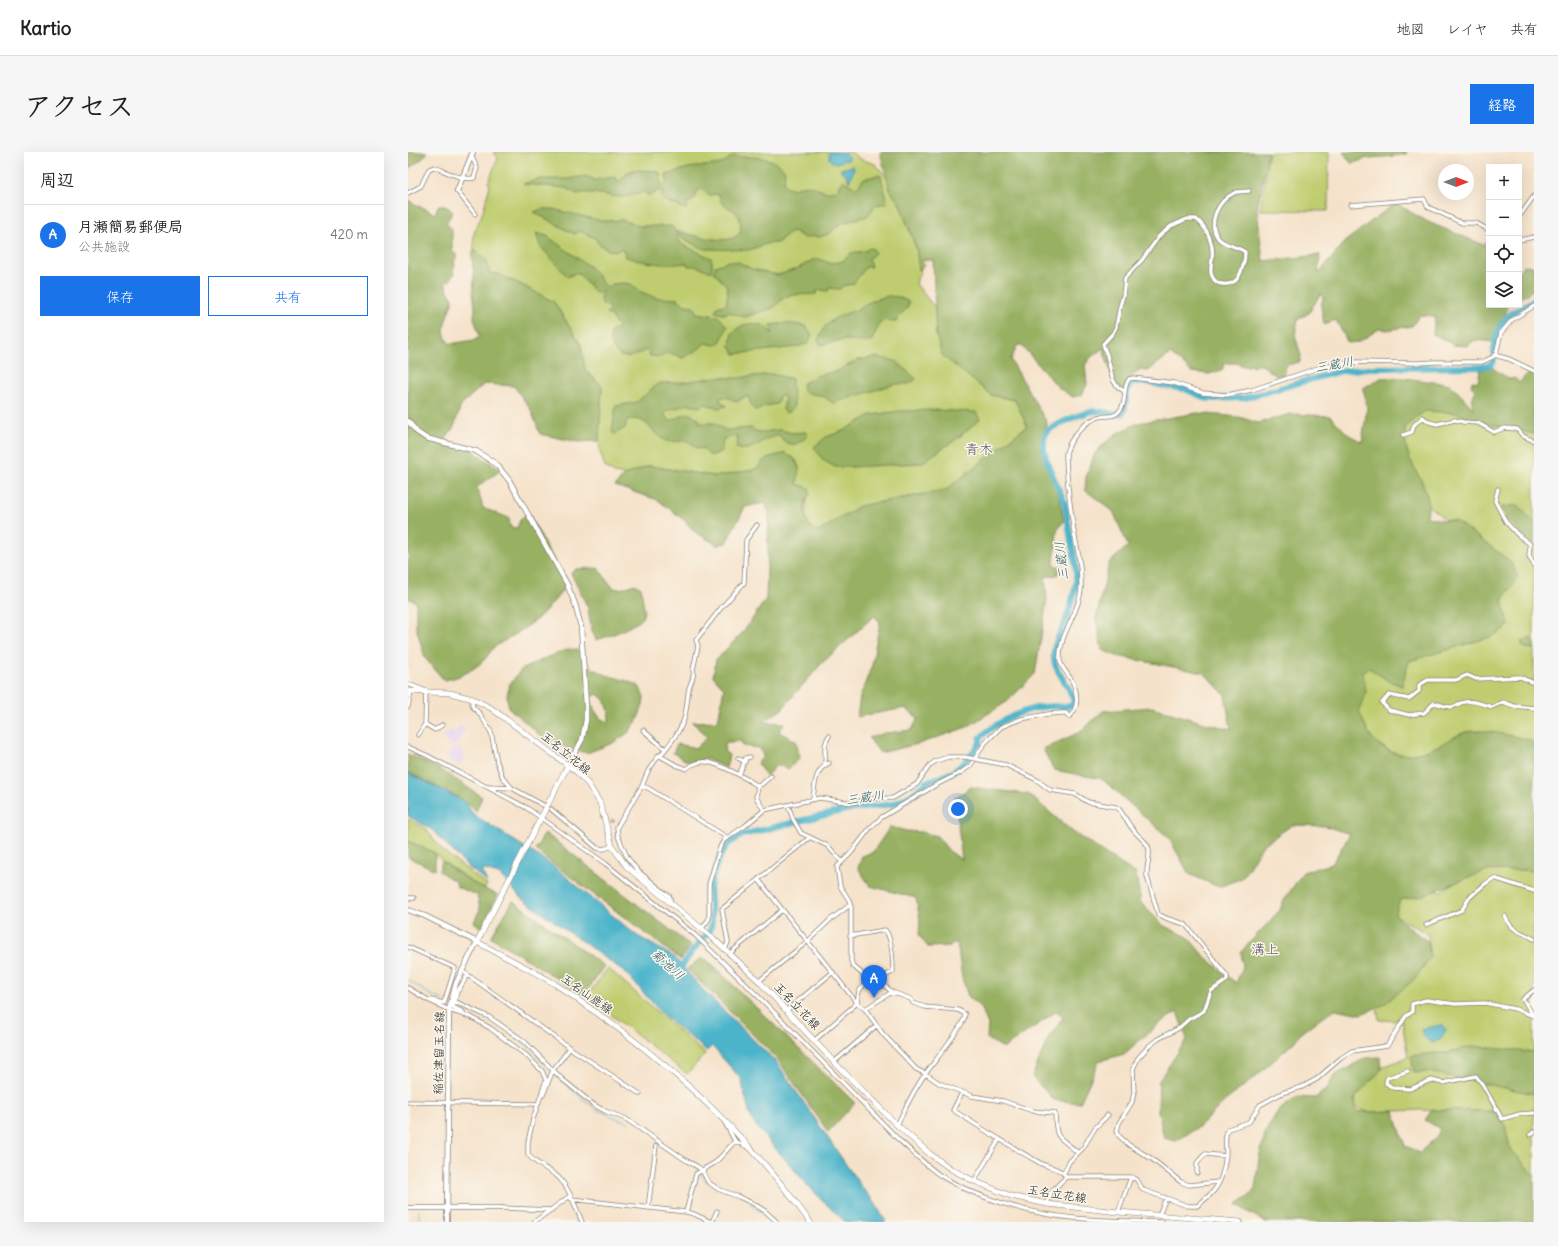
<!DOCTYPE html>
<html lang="ja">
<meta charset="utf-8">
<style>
body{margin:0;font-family:Delius,"Klee One",sans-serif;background:#f6f6f6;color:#222}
.controls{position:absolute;right:12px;top:12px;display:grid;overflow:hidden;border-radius:0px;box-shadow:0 4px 16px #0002}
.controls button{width:36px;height:36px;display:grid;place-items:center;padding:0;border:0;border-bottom:1px solid #e0e0e0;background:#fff;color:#222;font:20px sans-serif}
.compass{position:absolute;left:1030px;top:12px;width:36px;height:36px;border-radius:50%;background:#fff;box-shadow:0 4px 16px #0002;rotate:90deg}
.you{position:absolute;left:550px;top:657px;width:14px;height:14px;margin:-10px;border:3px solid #fff;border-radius:50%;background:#1a73e8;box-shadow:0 0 0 6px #1a73e833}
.badge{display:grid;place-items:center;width:26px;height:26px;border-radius:50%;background:#1a73e8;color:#fff;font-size:13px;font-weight:700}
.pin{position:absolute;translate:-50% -33px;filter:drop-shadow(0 1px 2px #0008)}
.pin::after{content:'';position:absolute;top:21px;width:14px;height:12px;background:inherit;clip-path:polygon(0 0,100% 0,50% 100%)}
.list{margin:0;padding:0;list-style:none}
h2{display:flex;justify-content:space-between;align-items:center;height:52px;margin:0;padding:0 16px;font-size:17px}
h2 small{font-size:13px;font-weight:400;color:#767676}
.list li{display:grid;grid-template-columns:26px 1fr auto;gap:12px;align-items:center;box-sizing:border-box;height:60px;padding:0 16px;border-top:1px solid #e0e0e0}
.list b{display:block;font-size:15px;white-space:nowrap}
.list p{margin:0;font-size:13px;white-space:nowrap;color:#767676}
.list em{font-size:13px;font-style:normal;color:#767676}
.actions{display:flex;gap:8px;padding:12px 16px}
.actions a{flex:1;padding:9px 0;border:1px solid #1a73e8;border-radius:0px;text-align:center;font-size:14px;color:#1a73e8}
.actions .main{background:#1a73e8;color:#fff}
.icon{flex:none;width:22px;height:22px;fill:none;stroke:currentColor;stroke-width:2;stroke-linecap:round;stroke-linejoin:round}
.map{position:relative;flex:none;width:1126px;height:1070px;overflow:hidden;border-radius:0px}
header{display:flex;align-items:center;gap:24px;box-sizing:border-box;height:56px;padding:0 20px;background:#fff;border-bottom:1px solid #e0e0e0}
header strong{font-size:19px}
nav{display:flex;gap:22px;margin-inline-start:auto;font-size:14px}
.intro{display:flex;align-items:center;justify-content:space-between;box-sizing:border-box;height:96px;padding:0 24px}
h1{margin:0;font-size:28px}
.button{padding:10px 18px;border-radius:0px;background:#1a73e8;color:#fff;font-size:14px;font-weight:700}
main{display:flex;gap:24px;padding:0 24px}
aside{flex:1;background:#fff;border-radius:0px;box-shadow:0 4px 16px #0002}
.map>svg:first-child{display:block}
.built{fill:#e7d2ef}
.green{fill:#bfcd6f;stroke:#6e7446}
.forest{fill:#97b062;stroke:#5a663f;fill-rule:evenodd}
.water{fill:#4cb4ca;stroke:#346873}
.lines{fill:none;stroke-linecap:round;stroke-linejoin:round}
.stream{stroke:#4cb4ca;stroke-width:1}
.river{stroke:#4cb4ca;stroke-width:6}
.street-tunnel{stroke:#cabaa7;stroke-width:3.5;stroke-dasharray:3.5 2;stroke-linecap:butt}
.street-casing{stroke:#887f73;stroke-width:5}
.secondary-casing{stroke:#887f73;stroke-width:6}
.primary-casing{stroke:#887f73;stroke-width:6}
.street{stroke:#fff;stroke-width:3.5}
.secondary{stroke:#fff;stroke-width:4.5}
.primary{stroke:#fff;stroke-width:5}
.labels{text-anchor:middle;stroke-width:3;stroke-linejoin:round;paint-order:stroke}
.street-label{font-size:12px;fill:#1c1c1c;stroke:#fbf7ec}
.water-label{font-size:13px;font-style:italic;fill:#32606a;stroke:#fbf7ec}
.quarter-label{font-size:14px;fill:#5e5161;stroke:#fbf7ec}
</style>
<header>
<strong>Kartio</strong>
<nav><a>地図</a><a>レイヤ</a><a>共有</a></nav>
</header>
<div class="intro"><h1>アクセス</h1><a class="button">経路</a></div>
<main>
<aside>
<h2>周辺<small></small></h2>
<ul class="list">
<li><span class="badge">A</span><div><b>月瀬簡易郵便局</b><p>公共施設</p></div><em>420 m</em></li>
</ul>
<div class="actions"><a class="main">保存</a><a>共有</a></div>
</aside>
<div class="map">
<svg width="1126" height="1070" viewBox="0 0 1126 1070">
<rect width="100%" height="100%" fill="#fbf7ec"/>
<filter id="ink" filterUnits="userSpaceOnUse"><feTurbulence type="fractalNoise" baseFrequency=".025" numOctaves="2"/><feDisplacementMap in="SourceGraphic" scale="8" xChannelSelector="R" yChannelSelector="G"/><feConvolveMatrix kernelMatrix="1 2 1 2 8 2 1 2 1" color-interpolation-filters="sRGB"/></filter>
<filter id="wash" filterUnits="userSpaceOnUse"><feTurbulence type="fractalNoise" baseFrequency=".012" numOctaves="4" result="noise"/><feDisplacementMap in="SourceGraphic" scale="16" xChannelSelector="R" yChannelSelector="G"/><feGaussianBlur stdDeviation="0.9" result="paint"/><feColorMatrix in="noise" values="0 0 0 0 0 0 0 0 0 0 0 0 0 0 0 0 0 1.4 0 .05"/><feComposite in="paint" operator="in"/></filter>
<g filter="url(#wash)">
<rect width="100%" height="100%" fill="#f5e2ca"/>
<path class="built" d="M52 573 58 578 49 592 47 593H42L35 586 43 577 52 585 47 580Z
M45 595 52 596 56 605 52 613 39 607Z"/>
<path class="green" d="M85 0H443L452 7 467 12 479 25 482 38 492 52 508 96 513 122 510 124 508 132 527 156 528 183 560 223 583 243 607 248 619 274 538 338 452 354 410 380C395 374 397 361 399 346L388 332 391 316 388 308 362 305 355 309 348 317 318 323 305 324 242 314 216 323 206 321 197 315 192 300 191 289 194 234 177 218 173 193 146 150 90 122H82L79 108 66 98C64 77 68 79 74 62 77 52 80 42 82 32L80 31 90 6Z
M861 0H921L920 59 852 58Z
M1003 242 1126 274V616L1000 610 949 579 951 505 1102 418 1004 341 983 269Z
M0 667 17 676 35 699 79 733 76 738 34 709 27 701 0 689Z
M1075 711 1126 717V1025L1099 1012 1088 965 1014 958 959 960 947 954 950 925 1000 905 994 869 971 868 968 849 1022 800 1020 782 987 763 993 740 1034 739Z
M200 816 297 902 279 922 179 844Z"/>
<path class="forest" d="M0 0H19C17 7 6 12 0 17Z
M472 0H860L849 57 855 109 912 103 910 122 939 88 987 51 1020 70 1076 93 1081 101V153H1098L1099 158 1086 190 1067 188 1059 194 1046 193 1025 182 1027 164 1012 163 1004 174 978 178 972 176 951 190 940 191 928 168 916 172 913 154 915 146 913 141 901 161 890 167 887 183 893 204 892 210 879 213 875 223 869 224 854 213 835 214 829 211H817L814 218 801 222 783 220 774 211 762 202 740 219 731 218 726 222 716 239 707 233 695 196 683 205 677 213 679 232 674 243 665 245 651 236 614 194 609 193 603 208 639 271C639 280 636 287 636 296 638 312 644 326 650 341 653 349 654 360 656 369L649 378 646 412 648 414 654 415 649 423 637 425 639 448 627 522 600 549 559 575 510 592 472 601 461 586 477 581 504 578 510 566 497 556 449 565 452 545 464 513 472 470 466 464 413 512 374 557 355 570 376 571 371 580 388 589 392 606 380 617 369 613 358 624 349 611 355 605 352 596 335 594 333 589 326 590H318L316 599 321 603 318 616 298 607 282 611 265 601 269 592 288 596 299 585 284 570 310 569 316 536 305 524 308 508 336 479 358 447 361 360 357 351 337 355 318 391 309 393 287 380 276 368 250 348 207 334 216 323 242 314 305 324 318 323 348 317 355 309 362 305 378 301 381 304 385 305 391 316 389 332 401 336 402 342C392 354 396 374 410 380L452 354 538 338 619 274 607 248 583 243 534 203 528 183 525 108H514L516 113 512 119 511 118 508 96 492 52 482 38Z
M935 0H999V2C986 5 973 5 960 6 955 7 950 10 945 11H943Z
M325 4C344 6 364 2 377 19L376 31 379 35 387 37C408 25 411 48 431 37L434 28 448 36 451 34 455 27 470 23 473 24 479 51 468 53 459 64 434 71 422 81 412 85 406 84 396 86 386 79 382 80 369 91H361L341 98 296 97 290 95 272 84 269 79C282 82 333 99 333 75 333 72 332 66 330 63 327 57 316 55 313 49 312 48 312 45 312 43L304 42 301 44 294 36 288 41C288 47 285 50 279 51V54L280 55 277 57 255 48 253 43 255 40 250 38C247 42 244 43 239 43L235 39 231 42C225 42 220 45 215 45 199 45 184 38 169 42L158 36 115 32 131 27H160L177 24 187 28 207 25 211 30 220 20 225 18 250 19 252 23 253 32 256 33 259 31 258 23 280 16 313 12Z
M0 46 6 53 16 56 27 62 30 54 33 53 41 56 45 60 38 71 44 77V98L49 104 46 110 47 113 45 117 46 122 41 129 37 130 40 139 45 147C42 161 29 179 42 192L66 188 72 185 66 166 67 155 65 141 66 126 64 103 66 98 79 108 82 122H90L108 130 146 150 173 193 177 218 194 234 191 289 170 290 132 282 123 258 106 234 76 232 53 253 46 275 36 290 62 297 93 318 69 335 75 356 101 366 102 375 109 376 113 366 121 363 159 432C146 450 133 466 114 478 105 485 94 489 85 496 82 500 79 505 76 508 65 519 50 526 36 528L17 506 8 475V450L0 446V274L16 284 0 267Z
M134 57H144L195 69 215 68 231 74H261L265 75 273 92 303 106C305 109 304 117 303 120 296 117 289 113 280 114L278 111C258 114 237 111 218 105L214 96 209 99 200 98 190 91 187 86 172 79 166 82 126 60Z
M128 81 139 84 182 115 189 123 195 132 201 136 203 132 217 131 223 132 231 139 248 146 270 147 277 153 285 154 288 158V161L310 164 319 174 313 189 307 193 297 191C293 196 281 204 274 206L269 203 260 202 259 200 253 205 242 204 240 200 238 198C226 205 213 210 205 196 202 191 201 186 203 180L207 177H210V172L207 171 203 163H199V160L202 158 200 154 195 153 193 149 192 144 196 140 194 139 189 142 169 120 160 125 132 94Z
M462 96 465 97 467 100 465 103 461 106 463 115H458L445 132 434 134 432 137 421 136 420 139 410 138 408 142 383 143 376 146 365 156 337 165 320 160C315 164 312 161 307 160L309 155 318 152C322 131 319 136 306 120L307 114 321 109 330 110 344 117 370 123 389 117 406 107H412L421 111 432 110 436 108 443 101 457 99Z
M1119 113 1126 115V137L1118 143 1111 146V119L1114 115Z
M480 144 491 145 501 150C500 158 491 162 488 170L476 168 471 172 464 188C455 193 445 187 435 188 428 189 421 191 413 193L410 188C418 167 429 165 448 158 454 152 472 146 480 144Z
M379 171 398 174 404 183 400 191 389 195 327 202 322 195 324 181C331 173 346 168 357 175 359 176 362 179 364 182L363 173Z
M467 205 488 209 508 227 501 232H487L425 251 415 244 396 240 394 232 411 223 429 219 450 208Z
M1083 215 1101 227 1107 226 1111 231 1121 220 1126 221V282L1097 276 1048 261 1017 259 997 275C997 281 997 289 998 294 1004 323 1025 332 1019 365L1034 368 1048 369 1103 410 1110 425 1094 448 1101 474 1083 485 1001 509 994 534 981 529 961 516 955 520 958 540 951 559C954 566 957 574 961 581 976 605 1001 607 1025 596 1036 592 1047 583 1058 580 1079 576 1102 584 1122 588L1126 593V719L1111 718 1077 719 1014 744 992 748 987 763 1008 781 1020 789 1022 805 1007 827 975 853 953 862 927 857 895 879 886 890 844 928 817 949 792 974 768 989 756 986 750 958 751 928 779 887 769 860 752 871 716 902 691 909 672 951 646 948 624 925 640 886 655 866 649 859 596 896 579 887 580 873 574 857 560 844 554 826 549 790 542 794 520 795 511 783 512 768 508 746 462 734 450 716 454 704 465 700 482 675 498 679 513 680 529 684 541 699 554 708 547 646 563 635 620 642 665 680 728 722 733 751 756 774 780 785 794 802 828 831 835 815 833 800 872 758 875 750 895 720 924 712 942 682 917 674 884 673 855 693 834 726 811 735 781 722 761 686 694 627 646 618 635 597 672 580 695 559 744 555 796 571 823 577 817 543 796 521 709 504 694 498 688 467 701 411 720 394 705 359 677 338 678 325 687 301 706 283 730 271 789 261 831 265 850 271 883 262 922 264 941 283 954 290 959 256 955 236 973 226H995L1042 232 1066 257C1064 249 1061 246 1068 239L1063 234 1064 229 1070 230 1072 218Z
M364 222 384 227C384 232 384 237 385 241 386 251 389 256 378 261L375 258 377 247 374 242 371 245 369 252 357 254 351 258H347L342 251 341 245H336L329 250C323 247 318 244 312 246L313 250 319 254 311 256 297 252 291 255 281 252 258 259 257 264 262 269 280 261 291 267V271H307L317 278 343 276 347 279 354 280 372 278 385 281 398 280 399 284C389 295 380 295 371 284 356 284 344 302 328 296L330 287 328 284 315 287 314 299 306 303H301L295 297 288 296C278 282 269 294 256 288 242 280 240 263 219 268L217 276 207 282 204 280 208 254 229 250 248 233 253 231 276 230 308 225 328 226Z
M526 258 568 260 572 267 550 286 513 311 444 315H427L415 308 406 295 418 285 435 279 463 263 492 259Z
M1110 353 1126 371V394L1102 369 1094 355Z
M190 416 205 436 212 437 227 432 233 436 236 457 235 466C220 477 205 483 188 488L183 476 180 456 163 421 168 417Z
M1126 486V497L1117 496 1114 493V488Z
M161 497 169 498 185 517 198 523 219 529 231 534 236 545 235 553 229 569 220 581 205 591 179 601 141 591 101 556 99 544 101 533 113 518 135 507ZM189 542C200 549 201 557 201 570L193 567 187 559 182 546Z
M0 602 33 618 74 645 68 659 56 649 0 620Z
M137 681 283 794 273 808 127 698Z
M0 689 27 701V718L0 705Z
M34 709C51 723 70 735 90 743L73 776 66 770 72 757 69 743 49 735 48 730 31 719Z
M105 749 196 814 176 843 83 785Z
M292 807H298L447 951 420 980 370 908 279 817Z
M1064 894 1126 900V942L1020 920 1006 921 1003 904 1025 901H1040Z
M972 905 973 918 946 947 949 959 959 960 986 959 997 994 1012 1000 1029 985 1032 977 1017 968 1024 958 1086 959 1097 973 1102 996 1126 1023V1070H858L838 1059 829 1052 843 1042 847 1036 851 1006 858 979 870 959 889 945 907 946 919 937 926 924 957 906Z"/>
<path class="water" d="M421 0C428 0 439 0 442 6L439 9 436 8C431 11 426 13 421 7Z
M445 14 446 17 441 30 439 23 433 19V17Z
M0 621 56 649 65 662 144 713 228 783 266 805 299 842 369 911 452 1033 467 1051 478 1070H437L402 1036 348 974 342 963 333 927 304 894 299 899 256 864 217 820 113 746 91 722 73 717 79 730 59 714 23 677 0 664Z
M1035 873 1038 878 1032 888 1025 891C1018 888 1015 885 1013 877L1027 874Z"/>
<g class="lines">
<path class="stream" d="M0 828 23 843 35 848
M48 852 77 865
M108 886 119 894 143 919
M145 922 189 958 221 971
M249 991 278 1010
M288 1015 299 1031
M341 1051 366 1070
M11 1070V1059"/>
<path class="river" d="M270 820 286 797 302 779 304 770 302 735 311 706 320 692 334 683 383 671 438 658 485 652 503 643 519 630 545 620 557 610 572 591V586C590 568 619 555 645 554 653 554 660 557 666 551 664 533 642 518 646 499 647 489 654 478 658 468 661 457 667 442 668 430 670 415 664 397 662 382 660 373 659 362 657 352 652 335 628 299 638 281 643 273 678 260 687 259 696 259 707 264 714 262 721 253 715 239 724 230L744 231 751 233 777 237 800 247 837 246 933 219 967 216 1072 215 1083 213 1086 209C1085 189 1089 170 1107 159 1113 155 1121 152 1126 147"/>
</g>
</g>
<g filter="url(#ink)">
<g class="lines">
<path class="street-tunnel" d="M191 665 206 670"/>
<g class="street-casing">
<path id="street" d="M49 39 67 62
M0 41 13 34 21 17 26 15C37 19 55 29 66 26L69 16 63 3
M942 53 1016 47 1020 55 1054 71H1068L1081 78
M1111 65 1126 44
M1111 88 1126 85
M1079 92H1081
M1086 203 1101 207 1126 219
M716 239C702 232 704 220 700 207 699 201 696 197 695 192L705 181 708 175 712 154 715 144 717 126 734 108 752 83 763 74 779 67H788C799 75 806 92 804 106 804 112 801 118 804 124 809 136 826 134 831 124 835 116 837 108 837 100 829 94 817 94 810 86 799 70 810 49 826 41 830 39 836 40 841 39
M995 283 1004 280 1006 273 1015 265 1021 270 1029 272 1047 268 1055 270 1070 271 1086 280 1097 276 1109 277 1115 284 1126 289
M1090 337 1087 349 1098 370 1109 382 1122 392 1121 404 1126 413
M1126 531 1112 525 1068 527 1059 523 1048 528H1020L1011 533V539L1001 547 981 543 974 551 981 558 1001 563 1016 561 1026 551C1032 552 1036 555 1042 555 1046 556 1049 552 1053 551 1063 547 1074 552 1084 555L1095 550 1106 554 1126 556
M0 532 18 539 17 572 27 578 34 573
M65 547 64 552 65 555 72 562 83 580 89 610 95 626 104 636 135 653
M0 555 3 539
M235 578 257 597
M10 583 17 572
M0 595 18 603 119 656 198 712 287 783 355 849 491 988C505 1000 518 1014 533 1024 571 1047 622 1062 666 1066 695 1069 725 1069 755 1070
M252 604 268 613 278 617C283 612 292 609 299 610 312 612 338 626 350 634L348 645 356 658
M330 606 337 610
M416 614C420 603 413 596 421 584
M331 623 338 606 342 605
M234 634 240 636 320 686
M350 634 354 632 363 624
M80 635 104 636
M405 647C407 634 406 618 421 611
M380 653 385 667 393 681 420 694 434 710
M143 657 189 696 196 697 204 694
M350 727 449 851 457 857 475 882 508 917 518 922 531 931 564 944 595 949 625 959 647 961C648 991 650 982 670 1001
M0 746H6
M262 750V745L230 719 219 705 210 684 209 675 234 634 240 619 251 603 252 604C261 593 272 580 276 567 279 558 279 546 281 536 283 530 287 525 285 518L290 494 288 488 313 456 336 431 338 388 349 373
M1097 764C1105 781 1111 778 1126 787
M1018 773 1054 758 1061 746 1077 732 1086 726 1126 739
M294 776 301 767V732L312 695 316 688 337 674 356 658 412 646 444 651 461 647 485 646 509 632 522 613 528 609 540 605H557L598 613 629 628 642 638 667 642 680 650 708 655 711 657C717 665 721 674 728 681 733 687 740 690 741 698 742 707 738 715 739 724L750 762 760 767 777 772 819 824V828L803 839 796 859 781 867 771 876 750 887 741 894 730 906 725 917 726 940 724 950 711 971 709 979 711 984 721 993 744 1007 773 1030 781 1033 810 1030
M442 784 477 778C484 786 485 808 485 820 475 824 468 831 457 832
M0 795 47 816 36 851 23 848
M317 798 320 790 314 757 401 686
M321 802 374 758
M57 821 162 896 232 942
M470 828 484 840 503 847 505 851 517 855 550 858 557 862 556 867 553 873C542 890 530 905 518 921 506 937 498 955 489 973
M351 829 400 789 422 768 442 753
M0 836 20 848 41 858 63 865 82 876 119 904 134 919 138 928 125 967 120 990V1002C127 1013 140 1016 150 1025 161 1035 168 1056 174 1070
M46 849 81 865 116 889 154 927 186 953 197 959 218 967 279 1009 290 1015 294 1018 300 1030 310 1037 331 1045 344 1051 357 1059 369 1070
M457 857 484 840
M379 858 425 820
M55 860 45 855 49 840 60 823
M1125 863 1115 847 1126 838
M407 888 449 851 451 839 459 829V826L445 814 443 809V755L441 748 432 734 429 715 443 701 462 676 474 665 526 634 552 621 562 614 577 591 593 575 613 567 640 562 654 561H658L661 565C671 557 670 542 665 531 662 523 653 517 652 508 650 483 671 462 673 438 674 418 670 399 666 380 662 354 658 328 658 301 662 287 676 269 691 265 700 263 706 267 713 257 719 248 714 237 721 227L725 226 766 231 795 241 819 243 844 238 910 216 945 210 1010 211 1027 210H1074L1085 205 1088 202 1093 181 1104 168 1126 154
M426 910 468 874
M1000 919 979 926 978 931 985 936 1002 937 1023 928 1035 931 1068 924 1075 933 1094 967 1112 962 1126 961
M554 941 545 958C574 977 602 994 632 1011 641 1016 653 1016 658 1025
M133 943H135L145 918 162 896
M0 950 129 952
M1122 983 1126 980
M327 989 341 996
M656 1021 661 1010 675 996 687 976 700 963
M789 1021V1011L797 1002 818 1004
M566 1029 591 988
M163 1047 278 1060 286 1062 303 1070
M639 1052 643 1040 658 1025H724L729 1028 735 1038 780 1054H789C795 1049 803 1043 807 1037 814 1028 817 1012 818 1001 818 993 816 984 820 977L841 970 852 953 874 941 894 935 909 927 933 906 944 899 979 894 998 864 1004 860V852L1018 848 1047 852 1077 851 1107 857 1126 864
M93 1056 144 1058
M240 1056 248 994
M278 1060 288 1022 308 1010 327 989 317 971
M710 1060 723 1025
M751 1063 758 1046
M126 1070 162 1044
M304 1070 309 1059"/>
</g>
<g class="secondary-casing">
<path id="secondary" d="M49 39 65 0
M0 269 9 280 18 286 68 299 88 312 101 328 159 432 167 452 173 475 178 554V568L174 588 160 613
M0 758 17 764 69 790 48 831 41 858 39 1070
M0 1056H93"/>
</g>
<g class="primary-casing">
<path id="primary" d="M0 539 42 541 65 547 83 556 169 620 180 632 192 651 204 694 219 715 305 786 351 829 426 910 489 973 522 1002 543 1017 566 1029 603 1044 639 1052 710 1060 832 1070
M160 613 69 790C95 804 122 817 147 832 161 841 175 852 189 861 271 919 344 989 402 1070"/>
</g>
<use href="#street" class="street"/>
<use href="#secondary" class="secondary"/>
<use href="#primary" class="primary"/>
</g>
</g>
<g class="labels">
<g class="street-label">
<text transform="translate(158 601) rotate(39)" y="4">玉名立花線</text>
<text transform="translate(179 842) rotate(35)" y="4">玉名山鹿線</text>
<text transform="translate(389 854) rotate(46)" y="4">玉名立花線</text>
<text transform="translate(31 901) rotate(-89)" y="4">稲佐津留玉名線</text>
<text transform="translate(649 1042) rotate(9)" y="4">玉名立花線</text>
</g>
<g class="water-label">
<text transform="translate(926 212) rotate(-10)" y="5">三蔵川</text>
<text transform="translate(653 409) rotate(-97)" y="5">三蔵川</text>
<text transform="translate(457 645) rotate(-8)" y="5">三蔵川</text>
<text transform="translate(260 812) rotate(42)" y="5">菊池川</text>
</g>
<g class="quarter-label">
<text x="571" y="302">青木</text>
<text x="857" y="802">溝上</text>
</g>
</g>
</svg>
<div class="controls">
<button>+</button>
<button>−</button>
<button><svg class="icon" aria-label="locate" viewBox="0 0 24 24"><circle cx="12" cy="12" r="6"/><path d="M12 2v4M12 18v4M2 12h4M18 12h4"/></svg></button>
<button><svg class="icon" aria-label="layers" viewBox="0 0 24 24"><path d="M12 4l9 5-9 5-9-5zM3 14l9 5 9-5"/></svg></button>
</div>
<svg class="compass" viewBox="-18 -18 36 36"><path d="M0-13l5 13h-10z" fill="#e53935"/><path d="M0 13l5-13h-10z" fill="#767676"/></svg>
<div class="you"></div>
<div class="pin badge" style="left:466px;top:846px">A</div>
</div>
</main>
